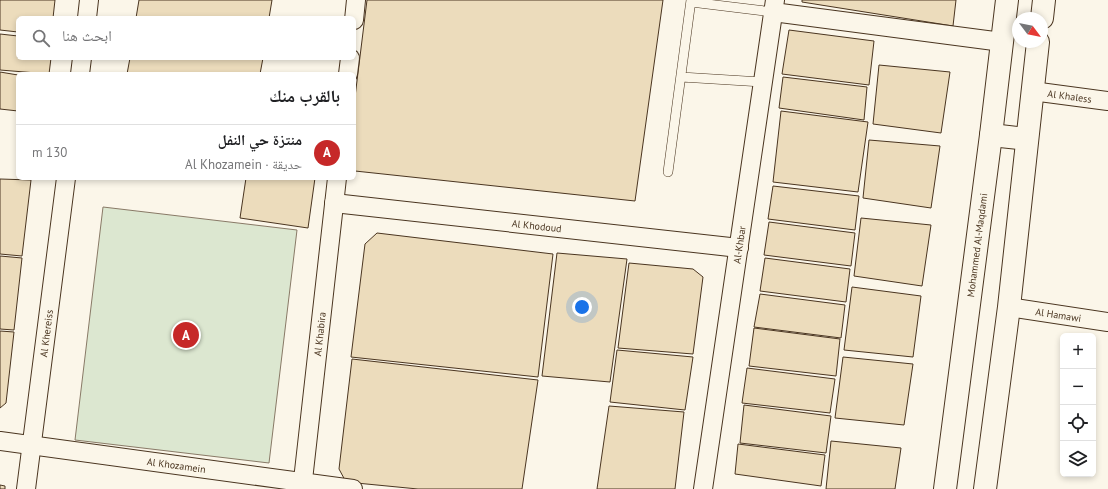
<!DOCTYPE html>
<html lang="ar">
<meta charset="utf-8">
<style>
body{margin:0;font-family:"PT Sans","Noto Naskh Arabic",sans-serif;background:#f2f2f2;color:#202124;direction:rtl}
.controls{position:absolute;right:12px;bottom:12px;display:grid;overflow:hidden;border-radius:6px;box-shadow:0 2px 6px #0003}
.controls button{width:36px;height:36px;display:grid;place-items:center;padding:0;border:0;border-bottom:1px solid #e0e0e0;background:#fff;color:#202124;font:20px sans-serif}
.compass{position:absolute;left:1012px;top:12px;width:36px;height:36px;border-radius:50%;background:#fff;box-shadow:0 2px 6px #0003;rotate:122deg}
.you{position:absolute;left:582px;top:307px;width:14px;height:14px;margin:-10px;border:3px solid #fff;border-radius:50%;background:#1a73e8;box-shadow:0 0 0 6px #1a73e833}
.badge{display:grid;place-items:center;width:26px;height:26px;border-radius:50%;background:#c62828;color:#fff;font-size:13px;font-weight:700}
.pin{position:absolute;translate:-50% -50%;border:2px solid #fff;box-shadow:0 1px 4px #0006}
.list{margin:0;padding:0;list-style:none}
h2{display:flex;justify-content:space-between;align-items:center;height:52px;margin:0;padding:0 16px;font-size:17px}
h2 small{font-size:13px;font-weight:400;color:#757577}
.list li{display:grid;grid-template-columns:26px 1fr auto;gap:12px;align-items:center;box-sizing:border-box;height:56px;padding:0 16px;border-top:1px solid #e0e0e0}
.list b{display:block;font-size:15px;white-space:nowrap}
.list p{margin:0;font-size:13px;white-space:nowrap;color:#757577}
.list em{font-size:13px;font-style:normal;color:#757577}
.icon{flex:none;width:22px;height:22px;fill:none;stroke:currentColor;stroke-width:2;stroke-linecap:round;stroke-linejoin:round}
.map{position:relative;flex:none;width:1108px;height:489px;overflow:hidden;direction:ltr}
.search{position:absolute;background:#fff;box-shadow:0 2px 6px #0003;left:16px;top:16px;width:340px;height:44px;display:flex;align-items:center;gap:10px;box-sizing:border-box;padding:0 14px;border-radius:6px;color:#757577;font-size:15px}
.panel{position:absolute;background:#fff;box-shadow:0 2px 6px #0003;left:16px;top:72px;width:340px;height:108px;border-radius:6px;direction:rtl}
.map>svg:first-child{display:block}
.green{fill:#dce7d0;stroke:#887966}
.building{fill:#ecdcbc;stroke:#4a3520}
.lines{fill:none;stroke-linecap:round;stroke-linejoin:round}
.service-casing{stroke:#4a3520;stroke-width:10}
.minor-casing{stroke:#4a3520;stroke-width:20}
.tertiary-casing{stroke:#4a3520;stroke-width:24}
.service{stroke:#fbf6e9;stroke-width:9}
.minor{stroke:#fbf6e9;stroke-width:18}
.tertiary{stroke:#fbf6e9;stroke-width:22}
.labels{text-anchor:middle;stroke-width:3;stroke-linejoin:round;paint-order:stroke}
.street-label{font-size:10px;fill:#4a3520;stroke:#fbf6e9}
</style>
<div class="map">
<svg width="1108" height="489" viewBox="0 0 1108 489">
<rect width="100%" height="100%" fill="#fbf6e9"/>
<path class="green" d="M103 207 297 230 269 463 75 440Z"/>
<path class="building" d="M0 0H55L53 18H18V32L0 30Z
M139 0H272L269 18H136Z
M367 0H663L635 201 355 171 354 169V105Z
M802 0H956L953 26 802 2Z
M789 30 874 41 869 85 782 74Z
M0 34 18 36V58H51L49 74 0 70Z
M130 58H263L260 74H127Z
M879 65 950 72 941 133 873 124Z
M0 72 18 75V111L0 109Z
M783 77 867 87 864 120 779 108Z
M781 111 868 122 858 192 773 182Z
M869 140 940 146 931 208 863 198Z
M246 178H315L308 228 240 218Z
M0 179 31 180 22 256 0 254Z
M773 186 859 196 855 230 768 219Z
M861 218 931 225 922 286 854 276Z
M769 222 855 233 851 266 764 255Z
M377 233 553 254 538 377 351 357 365 244Z
M557 253 627 259 610 382 542 376Z
M0 256 22 258 14 330 0 329Z
M765 258 850 269 846 302 760 291Z
M629 263 693 269 703 277 693 354 618 348Z
M852 287 921 296 913 357 844 350Z
M760 294 845 305 841 338 754 327Z
M754 328 840 339 836 376 749 366Z
M0 331 14 332 6 403 0 408Z
M617 350 693 357 685 410 610 402Z
M843 357 913 364 904 425 835 418Z
M352 359 538 380 522 489H418L346 482 339 469Z
M747 368 835 379 830 413 742 403Z
M744 405 831 416 826 453 740 443Z
M609 406 684 412 675 489H597Z
M831 441 901 448 895 489H826Z
M738 444 825 455 821 486 735 474Z
M0 485 5 486V489H0Z"/>
<g class="lines">
<g class="service-casing">
<path id="service" d="M691 2 773 12
M681 77 762 82
M668 172 691 0"/>
</g>
<g class="minor-casing">
<g id="minor">
<path d="M773 12 1002 42"/>
<path d="M87 18 89 0"/>
<path d="M354 20 356 0"/>
<path d="M80 74 82 58"/>
<path d="M348 74 350 58"/>
<path id="s1" d="M1032 91 1108 101"/>
<path id="s2" d="M334 203 739 248"/>
<path id="s3" d="M1009 307 1108 322"/>
<path id="s4" d="M0 441 353 489"/>
<path id="s5" d="M26 489 66 178"/>
<path id="s6" d="M302 489 337 178"/>
<path id="s7" d="M703 489 775 0"/>
</g>
</g>
<g class="tertiary-casing">
<g id="tertiary">
<path d="M1042 18 1044 0"/>
<path d="M991 135 1027 139"/>
<path id="s8" d="M945 489 991 135 1007 0"/>
<path d="M985 489 1009 307 1038 42"/>
</g>
</g>
<use href="#service" class="service"/>
<use href="#minor" class="minor"/>
<use href="#tertiary" class="tertiary"/>
</g>
<g class="labels">
<g class="street-label">
<text dy="4" stroke="none"><textPath href="#s1" startOffset="38">Al Khaless</textPath></text>
<text dy="4" stroke="none"><textPath href="#s2" startOffset="204">Al Khodoud</textPath></text>
<text dy="4" stroke="none"><textPath href="#s7" startOffset="247">Al-Khbar</textPath></text>
<text dy="4" stroke="none"><textPath href="#s8" startOffset="246">Mohammed Al-Maqdami</textPath></text>
<text dy="4" stroke="none"><textPath href="#s3" startOffset="50">Al Hamawi</textPath></text>
<text dy="4" stroke="none"><textPath href="#s5" startOffset="157">Al Khereiss</textPath></text>
<text dy="4" stroke="none"><textPath href="#s6" startOffset="156">Al Khabira</textPath></text>
<text dy="4" stroke="none"><textPath href="#s4" startOffset="178">Al Khozamein</textPath></text>
</g>
</g>
</svg>
<div class="controls">
<button>+</button>
<button>−</button>
<button><svg class="icon" aria-label="locate" viewBox="0 0 24 24"><circle cx="12" cy="12" r="6"/><path d="M12 2v4M12 18v4M2 12h4M18 12h4"/></svg></button>
<button><svg class="icon" aria-label="layers" viewBox="0 0 24 24"><path d="M12 4l9 5-9 5-9-5zM3 14l9 5 9-5"/></svg></button>
</div>
<svg class="compass" viewBox="-18 -18 36 36"><path d="M0-13l5 13h-10z" fill="#e53935"/><path d="M0 13l5-13h-10z" fill="#757577"/></svg>
<div class="you"></div>
<div class="pin badge" style="left:186px;top:335px">A</div>
<div class="search"><svg class="icon" aria-label="search" viewBox="0 0 24 24"><circle cx="10" cy="10" r="6"/><path d="M15 15l6 6"/></svg>ابحث هنا</div>
<section class="panel">
<h2>بالقرب منك<small></small></h2>
<ul class="list">
<li><span class="badge">A</span><div><b>منتزة حي النفل</b><p>حديقة · Al Khozamein</p></div><em>130 m</em></li>
</ul>
</section>
</div>
